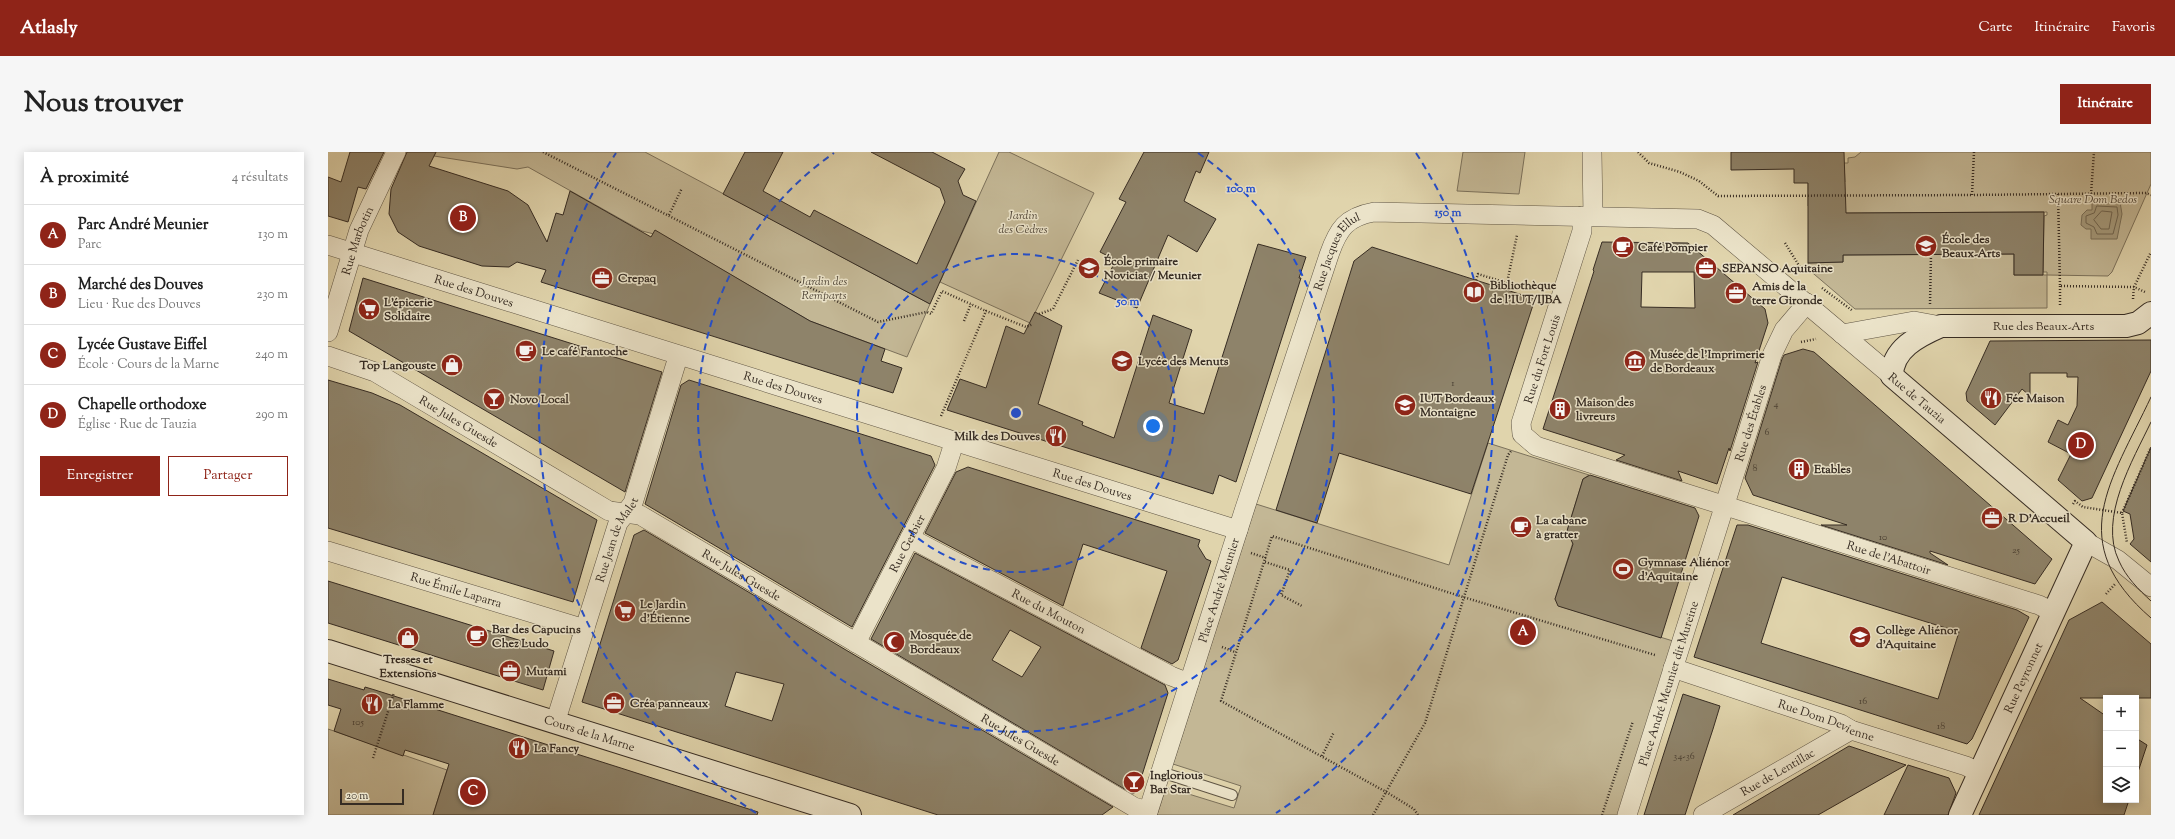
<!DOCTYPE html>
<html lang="fr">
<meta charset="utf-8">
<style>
body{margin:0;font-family:"Sorts Mill Goudy",serif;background:#f6f6f6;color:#222}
.controls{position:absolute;right:12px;bottom:12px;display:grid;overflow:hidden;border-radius:0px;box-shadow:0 2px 10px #0003}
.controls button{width:36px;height:36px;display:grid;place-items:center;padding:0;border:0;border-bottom:1px solid #e0e0e0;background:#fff;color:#222;font:20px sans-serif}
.scale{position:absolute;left:12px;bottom:10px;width:64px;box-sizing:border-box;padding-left:4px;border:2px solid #362c23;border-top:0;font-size:11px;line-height:14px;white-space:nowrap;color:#362c23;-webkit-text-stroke:3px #ebe3c9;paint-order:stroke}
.you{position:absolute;left:825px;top:274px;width:14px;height:14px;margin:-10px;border:3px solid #fff;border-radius:50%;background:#1a73e8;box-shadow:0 0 0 6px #1a73e833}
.badge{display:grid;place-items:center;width:26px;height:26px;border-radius:50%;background:#8f2418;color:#fff;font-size:13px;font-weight:700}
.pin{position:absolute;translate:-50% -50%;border:2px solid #fff;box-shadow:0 1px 4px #0006}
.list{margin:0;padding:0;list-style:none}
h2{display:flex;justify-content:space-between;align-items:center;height:52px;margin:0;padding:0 16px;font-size:17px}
h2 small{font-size:13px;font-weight:400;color:#767676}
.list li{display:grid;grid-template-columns:26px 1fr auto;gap:12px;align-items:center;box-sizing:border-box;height:60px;padding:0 16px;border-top:1px solid #e0e0e0}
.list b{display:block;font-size:15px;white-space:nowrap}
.list p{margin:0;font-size:13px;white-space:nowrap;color:#767676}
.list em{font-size:13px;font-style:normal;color:#767676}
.actions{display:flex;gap:8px;padding:12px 16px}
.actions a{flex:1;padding:9px 0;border:1px solid #8f2418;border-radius:0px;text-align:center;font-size:14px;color:#8f2418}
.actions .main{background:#8f2418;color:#fff}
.icon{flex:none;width:22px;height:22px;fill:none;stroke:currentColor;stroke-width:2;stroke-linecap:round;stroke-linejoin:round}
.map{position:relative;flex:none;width:1823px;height:663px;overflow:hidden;border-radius:0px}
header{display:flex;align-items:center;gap:24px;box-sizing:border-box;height:56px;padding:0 20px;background:#8f2418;color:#fff}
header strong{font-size:19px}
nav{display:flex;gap:22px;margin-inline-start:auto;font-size:14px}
.intro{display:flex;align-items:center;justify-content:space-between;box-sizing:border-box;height:96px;padding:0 24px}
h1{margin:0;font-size:28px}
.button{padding:10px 18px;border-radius:0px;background:#8f2418;color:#fff;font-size:14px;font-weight:700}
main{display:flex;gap:24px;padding:0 24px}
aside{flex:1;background:#fff;border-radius:0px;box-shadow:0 2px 10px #0003}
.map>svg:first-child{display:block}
.green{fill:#c3b795;stroke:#7c725c}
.water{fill:#a69b7d;stroke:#796f59}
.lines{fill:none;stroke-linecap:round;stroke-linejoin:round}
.shore{stroke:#6e6450;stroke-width:1}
.building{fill:#8e836a;stroke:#362c23;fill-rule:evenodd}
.lane-casing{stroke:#605645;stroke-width:12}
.street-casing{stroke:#605645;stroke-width:20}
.secondary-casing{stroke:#362c23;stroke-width:24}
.path{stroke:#362c23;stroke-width:2.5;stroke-dasharray:1 2;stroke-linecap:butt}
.lane{stroke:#ebe3c9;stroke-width:10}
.street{stroke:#ebe3c9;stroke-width:19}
.secondary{stroke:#ebe3c9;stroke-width:22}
.tram{stroke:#362c23;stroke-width:1}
.ring{fill:none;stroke:#1d4ed8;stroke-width:2;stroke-dasharray:7 5}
.labels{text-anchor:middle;stroke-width:3;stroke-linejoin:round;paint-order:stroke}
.number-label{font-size:10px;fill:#4c4235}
.park-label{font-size:12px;font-style:italic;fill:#52483a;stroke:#ebe3c9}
.poi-label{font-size:12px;font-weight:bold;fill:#362c23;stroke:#ebe3c9;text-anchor:start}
.street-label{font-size:12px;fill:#362c23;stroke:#ebe3c9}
.centre{fill:#1d4ed8;stroke:#ebe3c9;stroke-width:2}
.ring-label{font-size:12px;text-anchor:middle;font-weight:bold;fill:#1d4ed8;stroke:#ebe3c9;stroke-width:3;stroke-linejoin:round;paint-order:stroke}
</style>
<header>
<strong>Atlasly</strong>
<nav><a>Carte</a><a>Itinéraire</a><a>Favoris</a></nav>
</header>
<div class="intro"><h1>Nous trouver</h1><a class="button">Itinéraire</a></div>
<main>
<aside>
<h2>À proximité<small>4 résultats</small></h2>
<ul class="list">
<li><span class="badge">A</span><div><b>Parc André Meunier</b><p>Parc</p></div><em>130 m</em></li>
<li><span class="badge">B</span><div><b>Marché des Douves</b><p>Lieu · Rue des Douves</p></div><em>230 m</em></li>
<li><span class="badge">C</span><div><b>Lycée Gustave Eiffel</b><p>École · Cours de la Marne</p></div><em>240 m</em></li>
<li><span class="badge">D</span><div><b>Chapelle orthodoxe</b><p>Église · Rue de Tauzia</p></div><em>290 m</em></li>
</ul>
<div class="actions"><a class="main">Enregistrer</a><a>Partager</a></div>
</aside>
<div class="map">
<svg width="1823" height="663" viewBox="0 0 1823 663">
<rect width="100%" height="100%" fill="#e0d4ac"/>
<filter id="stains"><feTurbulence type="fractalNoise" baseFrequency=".005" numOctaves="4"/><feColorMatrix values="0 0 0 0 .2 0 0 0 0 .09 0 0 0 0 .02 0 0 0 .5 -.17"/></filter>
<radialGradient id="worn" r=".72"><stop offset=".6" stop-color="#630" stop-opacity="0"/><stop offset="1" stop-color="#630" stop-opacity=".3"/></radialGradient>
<path class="green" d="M108 0H317L602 152 579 205 482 169 338 85 314 79 200 15 189 17 106 4Z
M671 0H681L766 41 702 171 612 130Z
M1135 0H1197L1191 42 1129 39Z
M1533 0H1823V32L1784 120 1780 124 1719 123V156L1527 157 1480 117V111L1515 110V103L1686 102V123H1719V120H1715L1716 64 1719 63V60L1511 61V54H1480V31L1517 30 1516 11H1520V6L1527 5Z
M1160 291 1261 323 1255 327 1239 379 1242 386 1246 387 1227 447 1231 454 1345 489 1290 663H829L838 635 906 656 913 634 845 612 928 352 1121 413Z
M0 577 119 618 105 663H0Z"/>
<path class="water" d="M1764 50H1792L1794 62 1789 87H1763V77H1758L1753 73 1754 63 1759 58H1764Z"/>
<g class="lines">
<path class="shore" d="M1769 54 1789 55 1790 63 1785 82H1769L1766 75 1758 71V64L1766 61Z
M1774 59 1784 60 1781 77H1773L1766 68Z"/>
</g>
<path class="building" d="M22 0H56L38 37 30 35 20 70 0 64V25L13 30Z
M79 0H108L101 14 180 39 200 53 219 90 228 61 235 63 242 39 323 85 327 78 482 169 557 197 553 209 574 216 565 241 213 130 218 118 189 110 181 115 154 114 91 94 70 80 61 62 63 37Z
M417 0H455L435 39 482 65 486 58 589 112 617 50 612 36 543 0H604L637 17 630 29 635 43 648 49 602 152 395 42Z
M816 0H881L872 21 868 19 856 49 888 67 869 100 840 83 809 156 771 141 788 108 772 100 798 50 791 47Z
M1403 0H1516L1518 61 1716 60 1715 123H1686V102L1515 103V110L1480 111V31H1466V17L1403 18Z
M1274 90 1360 91 1437 157 1440 171 1427 211 1430 210 1402 299 1401 296 1389 332 1350 319 1354 329 1288 308 1297 303 1215 277 1266 119 1265 118ZM1314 120H1366L1367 156 1313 155Z
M930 92 978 105 971 126H973L908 330 891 323 885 342 619 258 632 227 658 236 678 174 696 182 707 160 734 174 710 252 755 270 754 273 786 286 825 163 864 178 841 251 876 262Z
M1044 95 1207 147 1143 342 1011 301 989 371 948 358 1026 109Z
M35 126 334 220 297 340 21 179Z
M1823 188V219L1764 346 1754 349 1730 328 1743 302 1720 290 1730 268 1740 273 1749 254 1750 225H1739V221H1702V244L1694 237 1667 273 1639 249 1638 241 1662 189Z
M1475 197 1486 200 1724 407 1707 432 1602 399V401L1620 413 1493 373H1519L1425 343 1417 326 1454 207 1456 203Z
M0 228 44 241 72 253 269 368 245 450 0 376Z
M361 228 603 304 607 313 524 475 317 352 353 233Z
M1823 295V410L1802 392 1806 387 1802 362 1795 359Z
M640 315 872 388 870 394 878 407 883 409 850 508 844 512 813 496 839 419 755 392 735 454 597 381 628 320Z
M1262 323 1367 356 1371 364 1333 486 1230 454 1227 447 1245 392 1239 379 1255 327Z
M1409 373H1420L1689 458 1701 465 1644 587 1639 592 1366 505ZM1454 425 1631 480 1610 547 1433 491Z
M316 378 523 501 785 655 774 663H610L254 550 306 383ZM408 520 456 532 444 569 397 554Z
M587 401 837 533 840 541 809 639 805 642 543 487ZM682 478 713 495 694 525 664 508Z
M0 429 226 499 215 538 0 471Z
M1774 450 1823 492V546H1752L1778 564V648H1801L1796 663H1651L1741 468Z
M0 527 36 538 37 535 47 538 296 617 430 660 429 663H105L121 612 77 598 75 604 6 579 13 557 0 553Z
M1355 542 1392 554 1385 577 1357 663H1316Z
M1808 586 1819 593 1808 626Z
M1521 594 1578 613 1490 663H1405Z
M1580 613 1621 626 1628 641 1620 663H1556Z"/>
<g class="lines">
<g class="lane-casing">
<path id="lane" d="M833 620 904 643"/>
</g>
<g class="street-casing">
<g id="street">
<path d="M1264 0 1265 64"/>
<path id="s1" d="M1254 64V79L1193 271 1194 282 1208 294 1711 453 1725 460"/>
<path id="s2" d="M0 93 910 378"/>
<path id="s3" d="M0 180 31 78 68 0"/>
<path d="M1514 182 1586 169 1613 174"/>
<path id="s4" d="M0 204 47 220 281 359 312 363 806 655 820 659"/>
<path id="s5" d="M582 386 843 524 861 531"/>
<path d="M1758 390 1790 408 1823 435"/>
<path id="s6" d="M0 399 257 477"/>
<path id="s7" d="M528 491 618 316 626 291"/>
<path id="s8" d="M1345 516 1513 572 1523 578 1638 614 1652 621"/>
<path id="s9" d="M227 571 290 371 305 351 350 205"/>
<path id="s10" d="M819 663 916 359 1001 103C1010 77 1018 65 1046 60L1370 67 1385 73 1564 224"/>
<path id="s11" d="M1299 663 1444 203 1456 178 1479 151"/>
<path id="s12" d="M1375 663 1523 578"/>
</g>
</g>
<g class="secondary-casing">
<g id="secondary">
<path id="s13" d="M0 499 522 663"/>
<path id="s14" d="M1632 663 1758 390 1564 224C1564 197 1590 184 1613 174H1798L1810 171 1823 161"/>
</g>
</g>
<path class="path" d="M215 0 550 170 599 160 603 162 614 139 658 159
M1310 0 1321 11 1352 20 1371 29 1390 44 1644 43
M1646 0 1644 43 1818 41 1823 43
M1730 42 1732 134 1806 135 1817 140
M1763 42 1766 0
M341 63 354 36
M1457 91 1475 120
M1148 128 1150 122 1179 131 1189 83
M1732 134V153
M1494 136 1525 159
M1805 147 1806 135 1823 100
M1602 152 1603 103
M711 162 725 157 750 108
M636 169 643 152
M1473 190 1488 187
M613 264 658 159 698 175 705 172
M1745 352 1747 349 1755 355 1794 361 1799 391
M1794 361 1823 295
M923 401 938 406
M937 410 962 418 953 443 974 454
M1778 442 1788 431
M894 495 907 500
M994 604 1006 580
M45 606 66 541
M1045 663 1097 571 1180 303 1183 299
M1090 663 1086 657 1060 641 893 549 944 384 1135 445 1327 503
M1274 663 1305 569"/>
<use href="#lane" class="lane"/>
<use href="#street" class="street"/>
<use href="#secondary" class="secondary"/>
<path class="tram" d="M1823 245C1783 330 1735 390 1823 466
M1823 270C1805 308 1770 366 1791 409 1798 425 1810 437 1823 449"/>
</g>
<g class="ring">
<circle cx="688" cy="261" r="159"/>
<path d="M870 1A318 318 0 1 1 506 1"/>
<path d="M428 661A477 477 0 0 1 288 1M1088 1A477 477 0 0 1 948 661"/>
</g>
<defs>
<g id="university-disc" transform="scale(1.15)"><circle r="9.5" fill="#8f2418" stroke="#ebe3c9"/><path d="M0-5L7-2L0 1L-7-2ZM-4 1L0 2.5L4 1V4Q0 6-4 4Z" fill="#fff"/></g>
<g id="cafe-disc" transform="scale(1.15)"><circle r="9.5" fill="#8f2418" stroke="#ebe3c9"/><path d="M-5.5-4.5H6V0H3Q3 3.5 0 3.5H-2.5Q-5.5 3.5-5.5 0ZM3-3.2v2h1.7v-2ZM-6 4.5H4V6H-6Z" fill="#fff"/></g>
<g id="school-disc" transform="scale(1.15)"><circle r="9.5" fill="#8f2418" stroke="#ebe3c9"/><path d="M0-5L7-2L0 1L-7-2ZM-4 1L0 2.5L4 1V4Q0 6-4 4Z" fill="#fff"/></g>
<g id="office-disc" transform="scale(1.15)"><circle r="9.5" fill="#8f2418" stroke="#ebe3c9"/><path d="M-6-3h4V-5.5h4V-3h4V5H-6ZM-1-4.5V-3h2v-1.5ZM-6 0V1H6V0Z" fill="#fff"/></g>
<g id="library-disc" transform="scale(1.15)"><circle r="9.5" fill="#8f2418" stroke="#ebe3c9"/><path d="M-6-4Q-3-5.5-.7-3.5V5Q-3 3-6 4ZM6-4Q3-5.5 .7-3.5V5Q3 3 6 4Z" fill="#fff"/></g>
<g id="supermarket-disc" transform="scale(1.15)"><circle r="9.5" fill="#8f2418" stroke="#ebe3c9"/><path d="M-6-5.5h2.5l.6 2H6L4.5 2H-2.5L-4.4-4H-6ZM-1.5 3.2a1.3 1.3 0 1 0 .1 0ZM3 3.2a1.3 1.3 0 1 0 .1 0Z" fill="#fff"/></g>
<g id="museum-disc" transform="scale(1.15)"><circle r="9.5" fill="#8f2418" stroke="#ebe3c9"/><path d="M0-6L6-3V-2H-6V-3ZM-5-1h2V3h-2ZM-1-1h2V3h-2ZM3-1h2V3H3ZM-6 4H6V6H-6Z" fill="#fff"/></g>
<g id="shop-disc" transform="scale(1.15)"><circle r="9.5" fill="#8f2418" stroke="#ebe3c9"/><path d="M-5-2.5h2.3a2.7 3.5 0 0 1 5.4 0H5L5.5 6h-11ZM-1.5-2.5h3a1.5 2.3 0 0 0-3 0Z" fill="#fff"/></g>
<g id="restaurant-disc" transform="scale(1.15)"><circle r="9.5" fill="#8f2418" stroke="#ebe3c9"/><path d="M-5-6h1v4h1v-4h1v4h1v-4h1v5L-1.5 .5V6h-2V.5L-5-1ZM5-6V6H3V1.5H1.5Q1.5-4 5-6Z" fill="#fff"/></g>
<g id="bar-disc" transform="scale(1.15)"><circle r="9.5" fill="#8f2418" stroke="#ebe3c9"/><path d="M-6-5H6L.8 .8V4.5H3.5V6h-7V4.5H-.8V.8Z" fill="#fff"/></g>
<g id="building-disc" transform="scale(1.15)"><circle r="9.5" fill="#8f2418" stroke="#ebe3c9"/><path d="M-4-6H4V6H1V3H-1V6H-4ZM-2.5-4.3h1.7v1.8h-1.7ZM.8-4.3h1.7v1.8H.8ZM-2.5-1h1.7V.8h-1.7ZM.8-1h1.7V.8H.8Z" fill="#fff"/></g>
<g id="stadium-disc" transform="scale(1.15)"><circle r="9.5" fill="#8f2418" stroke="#ebe3c9"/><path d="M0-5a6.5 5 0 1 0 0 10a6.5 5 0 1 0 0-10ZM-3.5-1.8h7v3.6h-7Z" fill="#fff"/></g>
<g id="mosque-disc" transform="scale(1.15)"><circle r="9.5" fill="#8f2418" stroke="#ebe3c9"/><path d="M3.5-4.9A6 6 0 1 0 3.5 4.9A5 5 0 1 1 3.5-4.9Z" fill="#fff"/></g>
</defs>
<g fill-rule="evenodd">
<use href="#university-disc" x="1598" y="94"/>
<use href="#cafe-disc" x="1295" y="95"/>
<use href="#school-disc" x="761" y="116"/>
<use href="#office-disc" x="1378" y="116"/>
<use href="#office-disc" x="274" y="126"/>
<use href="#library-disc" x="1146" y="140"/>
<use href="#office-disc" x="1408" y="141"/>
<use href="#supermarket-disc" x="41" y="157"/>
<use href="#cafe-disc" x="198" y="199"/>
<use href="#school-disc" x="794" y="209"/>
<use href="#museum-disc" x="1307" y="209"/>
<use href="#shop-disc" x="124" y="213"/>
<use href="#restaurant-disc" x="1663" y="246"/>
<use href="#bar-disc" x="166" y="247"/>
<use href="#university-disc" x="1077" y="253"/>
<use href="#building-disc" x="1232" y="257"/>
<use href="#restaurant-disc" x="728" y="284"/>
<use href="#building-disc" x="1471" y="317"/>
<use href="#office-disc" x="1664" y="366"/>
<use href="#cafe-disc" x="1193" y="375"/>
<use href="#stadium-disc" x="1295" y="417"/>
<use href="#supermarket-disc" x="297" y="459"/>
<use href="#cafe-disc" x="149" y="484"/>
<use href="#school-disc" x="1532" y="485"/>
<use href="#shop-disc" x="80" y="486"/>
<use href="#mosque-disc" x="566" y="490"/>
<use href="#office-disc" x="182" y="519"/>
<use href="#office-disc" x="286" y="551"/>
<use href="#restaurant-disc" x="44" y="552"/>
<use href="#restaurant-disc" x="191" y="596"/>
<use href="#bar-disc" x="806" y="630"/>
</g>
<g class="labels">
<g class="number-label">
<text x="1125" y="234">1</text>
<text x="1448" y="255">4</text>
<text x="1439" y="283">6</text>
<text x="1427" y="319">8</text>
<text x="1555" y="388">10</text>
<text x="1688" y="401">25</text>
<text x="1535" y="552">16</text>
<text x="30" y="573">105</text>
<text x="1613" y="577">18</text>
<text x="1356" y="607">34-36</text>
</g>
<g class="park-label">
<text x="1765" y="51">Square Dom Bedos</text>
<text x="695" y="67">Jardin<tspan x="695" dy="14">des Cèdres</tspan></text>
<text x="496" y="133">Jardin des<tspan x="496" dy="14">Remparts</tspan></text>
</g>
<g class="poi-label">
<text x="1614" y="91">École des<tspan x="1614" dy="14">Beaux-Arts</tspan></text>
<text x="1310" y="99">Café Pompier</text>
<text x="776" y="113">École primaire<tspan x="776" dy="14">Noviciat / Meunier</tspan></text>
<text x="1394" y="120">SEPANSO Aquitaine</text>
<text x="290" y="130">Crepaq</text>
<text x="1162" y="137">Bibliothèque<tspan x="1162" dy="14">de l'IUT/IJBA</tspan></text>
<text x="1424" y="138">Amis de la<tspan x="1424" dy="14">terre Gironde</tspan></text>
<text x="56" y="154">L'épicerie<tspan x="56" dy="14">Solidaire</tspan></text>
<text x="214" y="203">Le café Fantoche</text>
<text x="1322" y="206">Musée de l'Imprimerie<tspan x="1322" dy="14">de Bordeaux</tspan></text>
<text x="810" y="213">Lycée des Menuts</text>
<text x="108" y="217" text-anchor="end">Top Langouste</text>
<text x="1092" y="250">IUT Bordeaux<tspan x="1092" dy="14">Montaigne</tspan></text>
<text x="1678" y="250">Fée Maison</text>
<text x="182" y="251">Novo Local</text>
<text x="1248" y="254">Maison des<tspan x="1248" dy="14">livreurs</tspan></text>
<text x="712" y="288" text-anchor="end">Milk des Douves</text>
<text x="1486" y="321">Etables</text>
<text x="1680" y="370">R D'Accueil</text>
<text x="1208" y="372">La cabane<tspan x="1208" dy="14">à gratter</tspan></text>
<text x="1310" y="414">Gymnase Aliénor<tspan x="1310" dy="14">d'Aquitaine</tspan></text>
<text x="312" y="456">Le Jardin<tspan x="312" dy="14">d'Étienne</tspan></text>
<text x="164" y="481">Bar des Capucins<tspan x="164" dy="14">Chez Ludo</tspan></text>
<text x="1548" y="482">Collège Aliénor<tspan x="1548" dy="14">d'Aquitaine</tspan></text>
<text x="582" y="487">Mosquée de<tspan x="582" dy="14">Bordeaux</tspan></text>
<text x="80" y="511" text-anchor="middle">Tresses et<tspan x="80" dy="14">Extensions</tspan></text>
<text x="198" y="523">Mutami</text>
<text x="302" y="555">Créa panneaux</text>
<text x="60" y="556">La Flamme</text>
<text x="206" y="600">La Fancy</text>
<text x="822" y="627">Inglorious<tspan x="822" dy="14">Bar Star</tspan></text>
</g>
<g class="street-label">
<text dy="4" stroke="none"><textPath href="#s3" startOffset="96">Rue Marbotin</textPath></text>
<text dy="4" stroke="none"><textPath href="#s10" startOffset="596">Rue Jacques Ellul</textPath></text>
<text dy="4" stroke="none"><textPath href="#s2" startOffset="153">Rue des Douves</textPath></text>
<text dy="4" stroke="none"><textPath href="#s14" startOffset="733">Rue des Beaux-Arts</textPath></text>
<text transform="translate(1214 207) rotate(-72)" y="4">Rue du Fort Louis</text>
<text dy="4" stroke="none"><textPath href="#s2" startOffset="477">Rue des Douves</textPath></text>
<text transform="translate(1589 246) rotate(40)" y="4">Rue de Tauzia</text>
<text dy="4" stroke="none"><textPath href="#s4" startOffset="147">Rue Jules Guesde</textPath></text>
<text dy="4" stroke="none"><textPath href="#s11" startOffset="411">Rue des Étables</textPath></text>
<text dy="4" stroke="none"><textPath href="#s2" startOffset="801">Rue des Douves</textPath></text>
<text dy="4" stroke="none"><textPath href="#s9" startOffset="194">Rue Jean de Malet</textPath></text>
<text dy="4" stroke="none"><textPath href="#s7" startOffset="112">Rue Gerbier</textPath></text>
<text dy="4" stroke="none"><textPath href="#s1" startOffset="616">Rue de l'Abattoir</textPath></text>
<text dy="4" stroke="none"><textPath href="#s4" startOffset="471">Rue Jules Guesde</textPath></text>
<text dy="4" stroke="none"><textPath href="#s6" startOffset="134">Rue Émile Laparra</textPath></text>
<text dy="4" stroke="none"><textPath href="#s10" startOffset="236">Place André Meunier</textPath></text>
<text dy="4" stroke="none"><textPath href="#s5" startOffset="157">Rue du Mouton</textPath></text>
<text dy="4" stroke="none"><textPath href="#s14" startOffset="151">Rue Peyronnet</textPath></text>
<text dy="4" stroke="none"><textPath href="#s11" startOffset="138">Place André Meunier dit Mureine</textPath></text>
<text dy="4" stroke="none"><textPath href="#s8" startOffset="162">Rue Dom Devienne</textPath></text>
<text dy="4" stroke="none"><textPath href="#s13" startOffset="274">Cours de la Marne</textPath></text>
<text dy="4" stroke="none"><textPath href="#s4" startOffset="795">Rue Jules Guesde</textPath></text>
<text dy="4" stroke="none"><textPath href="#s12" startOffset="86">Rue de Lentillac</textPath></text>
</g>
</g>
<circle cx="688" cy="261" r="6" class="centre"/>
<g class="ring-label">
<text x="913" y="40">100 m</text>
<text x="1120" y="64">150 m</text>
<text x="800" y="153">50 m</text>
</g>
<rect width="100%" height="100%" filter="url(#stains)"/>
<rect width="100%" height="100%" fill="url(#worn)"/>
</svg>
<div class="controls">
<button>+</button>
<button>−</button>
<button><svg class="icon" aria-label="layers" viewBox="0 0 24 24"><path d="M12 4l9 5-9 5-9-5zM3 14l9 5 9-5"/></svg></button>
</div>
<div class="scale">20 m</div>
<div class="you"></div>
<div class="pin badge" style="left:1195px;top:480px">A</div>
<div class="pin badge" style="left:135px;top:66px">B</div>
<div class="pin badge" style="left:145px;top:640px">C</div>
<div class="pin badge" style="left:1753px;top:293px">D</div>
</div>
</main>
